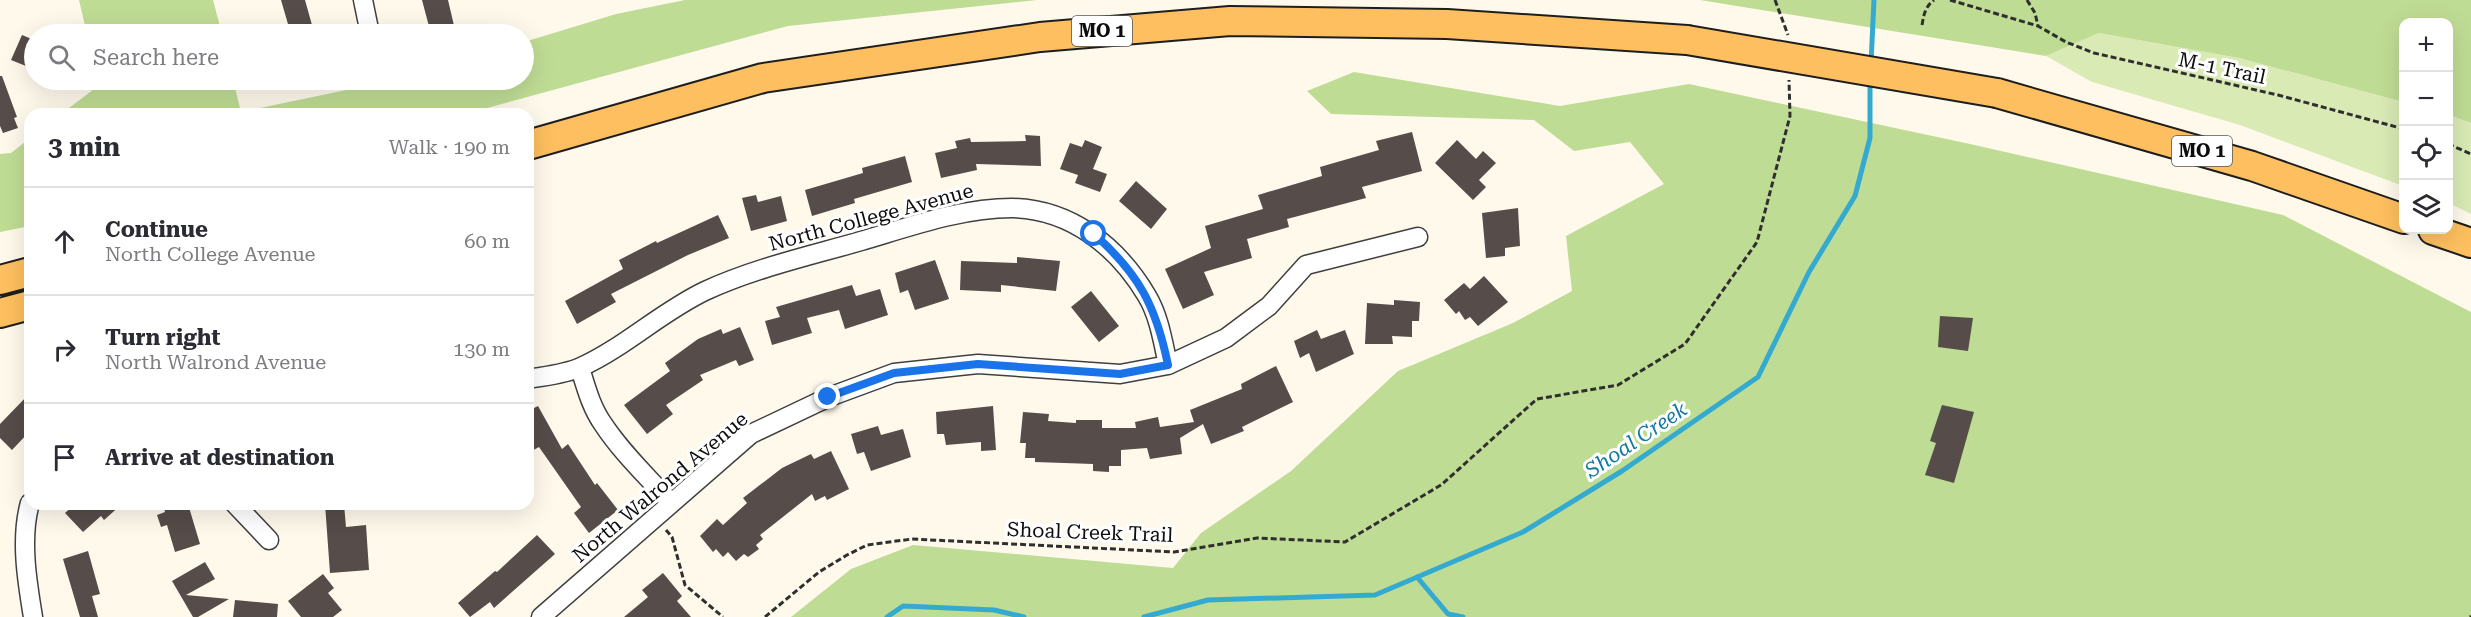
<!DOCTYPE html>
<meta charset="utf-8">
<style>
body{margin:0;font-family:"Roboto Serif",serif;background:#f2f2f3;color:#2b2b33}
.controls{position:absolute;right:18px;top:18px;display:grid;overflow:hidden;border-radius:12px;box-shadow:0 6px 24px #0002}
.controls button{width:54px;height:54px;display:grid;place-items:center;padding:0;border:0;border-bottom:2px solid #e1e1e2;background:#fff;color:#2b2b33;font:30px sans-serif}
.stop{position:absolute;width:18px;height:18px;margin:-14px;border:4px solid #1a73e8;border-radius:50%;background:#fff}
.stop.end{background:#1a73e8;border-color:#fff;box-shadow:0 2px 6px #0008}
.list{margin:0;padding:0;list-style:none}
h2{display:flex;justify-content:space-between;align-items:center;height:78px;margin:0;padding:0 24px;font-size:26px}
h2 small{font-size:20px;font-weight:400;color:#7c7c81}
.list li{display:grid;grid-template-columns:39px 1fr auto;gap:18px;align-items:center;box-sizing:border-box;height:108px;padding:0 24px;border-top:2px solid #e1e1e2}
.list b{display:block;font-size:22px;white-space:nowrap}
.list p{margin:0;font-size:20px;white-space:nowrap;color:#7c7c81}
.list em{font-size:20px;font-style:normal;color:#7c7c81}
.icon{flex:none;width:33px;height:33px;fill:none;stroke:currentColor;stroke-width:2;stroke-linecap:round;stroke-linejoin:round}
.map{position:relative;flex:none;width:2471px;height:617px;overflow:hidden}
.search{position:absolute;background:#fff;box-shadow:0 6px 24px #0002;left:24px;top:24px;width:510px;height:66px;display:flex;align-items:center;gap:15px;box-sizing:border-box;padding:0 21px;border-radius:33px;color:#7c7c81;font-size:22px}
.panel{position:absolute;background:#fff;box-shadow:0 6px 24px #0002;left:24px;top:108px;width:510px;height:402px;border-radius:18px}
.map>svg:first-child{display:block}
.green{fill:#d9eab5}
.forest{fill:#bfdc94}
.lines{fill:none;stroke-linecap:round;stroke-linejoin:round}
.stream{stroke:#34aad1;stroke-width:5}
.building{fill:#564c49}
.minor-casing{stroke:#404040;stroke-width:21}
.primary-casing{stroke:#1e1e1e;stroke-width:32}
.path{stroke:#2f2f2f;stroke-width:3;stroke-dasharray:6 3;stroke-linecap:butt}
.minor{stroke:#fff;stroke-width:18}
.primary{stroke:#fdbf5f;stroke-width:28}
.primary-bridge-casing{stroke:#1e1e1e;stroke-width:32;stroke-linecap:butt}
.primary-bridge{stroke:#fdbf5f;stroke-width:28}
.route{stroke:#1a73e8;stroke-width:8}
.labels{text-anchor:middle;stroke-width:6;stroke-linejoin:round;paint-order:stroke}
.shield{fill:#fff;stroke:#565656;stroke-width:1.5}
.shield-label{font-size:18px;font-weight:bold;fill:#0d0d0d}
.street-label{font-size:20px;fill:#0d0d0d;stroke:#fff}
.water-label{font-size:21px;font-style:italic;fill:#1279a2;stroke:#fff}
</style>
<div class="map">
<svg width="2471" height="617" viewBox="0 0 2471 617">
<rect width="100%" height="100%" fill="#fff9ec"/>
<path class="green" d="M2099 33 2239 58 2403 102V186L2240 125 2092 82 2046 56Z
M2448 115 2471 123V214L2449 203Z"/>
<path class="forest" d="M79 0H213L222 34H87Z
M685 0H1037L788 26 465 114H61L98 86 97 80H233L241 112 394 80H524V42L616 14Z
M1700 0H2471V123L2449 115 2448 22H2404L2403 102 2239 58 2099 33 2046 56Z
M1354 72 1560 106 1689 84 1970 144 2283 215 2471 312V617H791L851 569 913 545 1173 568 1201 533 1291 471 1398 371 1513 323 1572 291 1566 236 1664 184 1630 142 1574 151 1534 120 1331 114 1307 91Z
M30 138V226L0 232V154L11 153Z"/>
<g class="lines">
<path class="stream" d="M1871 63 1874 0
M1417 577 1448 614 1463 617
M887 617 903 606 994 610 1024 617
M1144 617 1208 600 1375 595 1523 532 1622 471 1758 377 1809 272 1855 196 1870 138V79"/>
</g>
<path class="building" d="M281 0H305L312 25 290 31Z
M422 0H448L456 34H431Z
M22 35 34 40V60L31 68 11 60Z
M0 76H2L17 117 14 118 18 128 3 133 0 126Z
M1412 132 1422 171 1362 187 1366 198 1287 219 1289 227 1247 239 1252 258 1204 272 1214 295 1183 309 1165 269 1211 248 1205 226 1263 209 1258 195 1322 176 1320 167 1379 150 1376 141Z
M1025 135 1040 136 1041 166 976 164 977 170 941 178 935 153 957 148 955 141 970 138 971 142 1026 141Z
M1085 140 1102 147 1093 169 1107 174 1100 192 1075 183 1078 175 1060 169 1070 143 1082 147Z
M1457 140 1476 159 1483 151 1496 163 1479 180 1486 187 1473 200 1435 163Z
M905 156 912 182 854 199 855 203 812 216 805 190 863 173 862 168Z
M1136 181 1167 209 1151 229 1119 201Z
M756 195 758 202 781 196 787 221 751 231 742 198Z
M1518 208 1520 246 1505 248V256L1486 258 1482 213Z
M718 215 729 238 688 255 611 294 616 302 577 324 565 301 623 269 619 260 656 241 657 243Z
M1017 257 1060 261 1056 291 1001 285V292L960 290 961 261 1017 263Z
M935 260 949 299 915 310 908 290 900 293 895 273Z
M1484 276 1508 302 1478 326 1470 317 1465 320 1459 311 1456 314 1444 300 1464 283 1470 289Z
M852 285 856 296 880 289 888 315 845 329 839 310 807 318 812 333 772 345 765 321 780 317 776 307Z
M1091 291 1119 326 1099 342 1071 307Z
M1394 300 1420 302 1419 321H1412V337L1392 336 1393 344H1365L1367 303 1394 305Z
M1940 316 1973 318 1968 351 1938 347Z
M740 327 754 360 739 366 736 360 700 375 703 380 666 405 673 414 647 434 624 405 670 371 665 363 698 339 721 329 723 334Z
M1317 330 1321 339 1345 330 1354 354 1316 372 1309 353 1300 358 1294 341Z
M1276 366 1293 402 1242 427 1244 431 1211 444 1203 424 1180 438 1182 454 1150 459 1147 448 1121 450V466H1109V472L1093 471V464L1035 462V458H1025L1026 443H1020L1023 412 1049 414 1048 421 1076 423V420H1102V428H1136L1135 422 1158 417 1160 427 1194 422 1190 410 1242 389 1241 384Z
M30 393V431L12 450 0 438V424Z
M1942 405 1974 412 1954 483 1925 475 1936 443 1930 441Z
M538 406 562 449 568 444 595 485 597 483 618 510 589 533 574 513 581 507 539 447 528 453V411Z
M993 406 996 450 981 451V442L946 445 944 434H937L936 412Z
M878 426 881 435 903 429 911 457 871 471 864 452 857 454 851 434Z
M831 451 849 489 827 500 825 496 815 501 812 494 760 535 763 539 756 545 759 549 748 557 744 554 736 561 728 552 723 557 716 549 713 552 700 536 717 519 723 525 747 503 743 498 782 468 811 454 814 459Z
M75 504H122L104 520 101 516 83 532 65 513Z
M163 504H188L200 544 175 552 167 525 161 527 157 515 165 512Z
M325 504H344L346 527 366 525 369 570 330 573Z
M537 535 555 554 494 608 490 602 470 617 458 603 495 571 497 572Z
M88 551 100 594 92 596 98 617H80L63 559Z
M205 562 215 579 186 595 229 599 198 617H193L172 581Z
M663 573 682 596 677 601 691 617H624L648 597 642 590Z
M323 574 334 588 328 593 342 610 333 617H301L288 601Z
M235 600 278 604 277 617H233Z"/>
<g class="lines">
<g class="minor-casing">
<path id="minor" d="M363 0 370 34
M580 368C586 387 591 407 603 424 622 453 648 477 671 503
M528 379C545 376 566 374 581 367 625 347 661 312 705 291 755 268 809 256 861 241 909 227 961 208 1012 208 1071 209 1118 247 1147 296 1159 316 1163 342 1168 365
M30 503C20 538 27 581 33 617
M235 504 269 540
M541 617 751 434 829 397 894 373 978 364 1120 374 1168 365 1226 338 1269 306 1306 265 1418 237"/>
</g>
<g class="primary-casing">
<path id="primary" d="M1997 93 2252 166 2404 219
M528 145 763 78 1040 37 1230 21 1447 24 1687 40
M2433 230 2471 243
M0 280 30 272
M0 313 30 305"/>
</g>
<path class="path" d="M1775 0 1788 35
M1950 0 2038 26
M2027 0 2035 13 2038 26 2066 42 2094 53 2278 95 2404 129
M1922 25C1924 14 1925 7 1934 0
M2448 144 2471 154
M666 530 672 537 685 585 723 617
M765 617 819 572 847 555 867 545 912 539 1174 552 1257 538 1345 542 1441 485 1537 399 1618 385 1685 344 1757 242 1790 116 1789 80
M2470 617 2471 616"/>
<use href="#minor" class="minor"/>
<use href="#primary" class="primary"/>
<g class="primary-bridge-casing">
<path id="primary-bridge" d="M1687 40 1997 93"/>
</g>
<use href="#primary-bridge" class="primary-bridge"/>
</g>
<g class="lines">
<path class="route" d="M828 397 894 373 978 364 1120 374 1168 365C1156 306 1139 274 1094 234"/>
</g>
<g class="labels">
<g class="shield">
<rect x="1072" y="16" width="60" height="30" rx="4.5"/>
<rect x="2172" y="136" width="60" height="30" rx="4.5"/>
</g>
<g class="shield-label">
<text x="1102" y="37">MO 1</text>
<text x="2202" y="157">MO 1</text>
</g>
<g class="street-label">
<text transform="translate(2222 68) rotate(12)" y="7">M-1 Trail</text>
<text transform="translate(871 217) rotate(-15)" y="7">North College Avenue</text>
<text transform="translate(660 487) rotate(-40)" y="7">North Walrond Avenue</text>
<text transform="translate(1090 532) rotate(2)" y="7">Shoal Creek Trail</text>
</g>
<g class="water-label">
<text transform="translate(1636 440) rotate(-34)" y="7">Shoal Creek</text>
</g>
</g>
</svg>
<div class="controls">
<button>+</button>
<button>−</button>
<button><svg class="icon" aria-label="locate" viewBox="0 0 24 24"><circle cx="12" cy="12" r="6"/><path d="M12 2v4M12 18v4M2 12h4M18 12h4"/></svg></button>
<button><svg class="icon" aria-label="layers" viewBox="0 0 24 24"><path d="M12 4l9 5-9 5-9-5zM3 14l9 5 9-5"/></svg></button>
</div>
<div class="stop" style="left:1094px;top:234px"></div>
<div class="stop end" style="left:828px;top:397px"></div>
<div class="search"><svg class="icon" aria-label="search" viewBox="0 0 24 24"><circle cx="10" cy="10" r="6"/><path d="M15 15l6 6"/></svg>Search here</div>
<section class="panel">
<h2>3 min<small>Walk · 190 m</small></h2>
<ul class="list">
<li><svg class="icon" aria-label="ahead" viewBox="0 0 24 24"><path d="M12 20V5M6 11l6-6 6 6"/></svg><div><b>Continue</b><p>North College Avenue</p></div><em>60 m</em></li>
<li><svg class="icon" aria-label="right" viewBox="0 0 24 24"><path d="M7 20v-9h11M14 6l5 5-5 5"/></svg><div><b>Turn right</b><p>North Walrond Avenue</p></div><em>130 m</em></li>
<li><svg class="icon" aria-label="arrive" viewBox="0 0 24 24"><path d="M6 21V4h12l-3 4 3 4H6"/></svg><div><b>Arrive at destination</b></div></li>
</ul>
</section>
</div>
